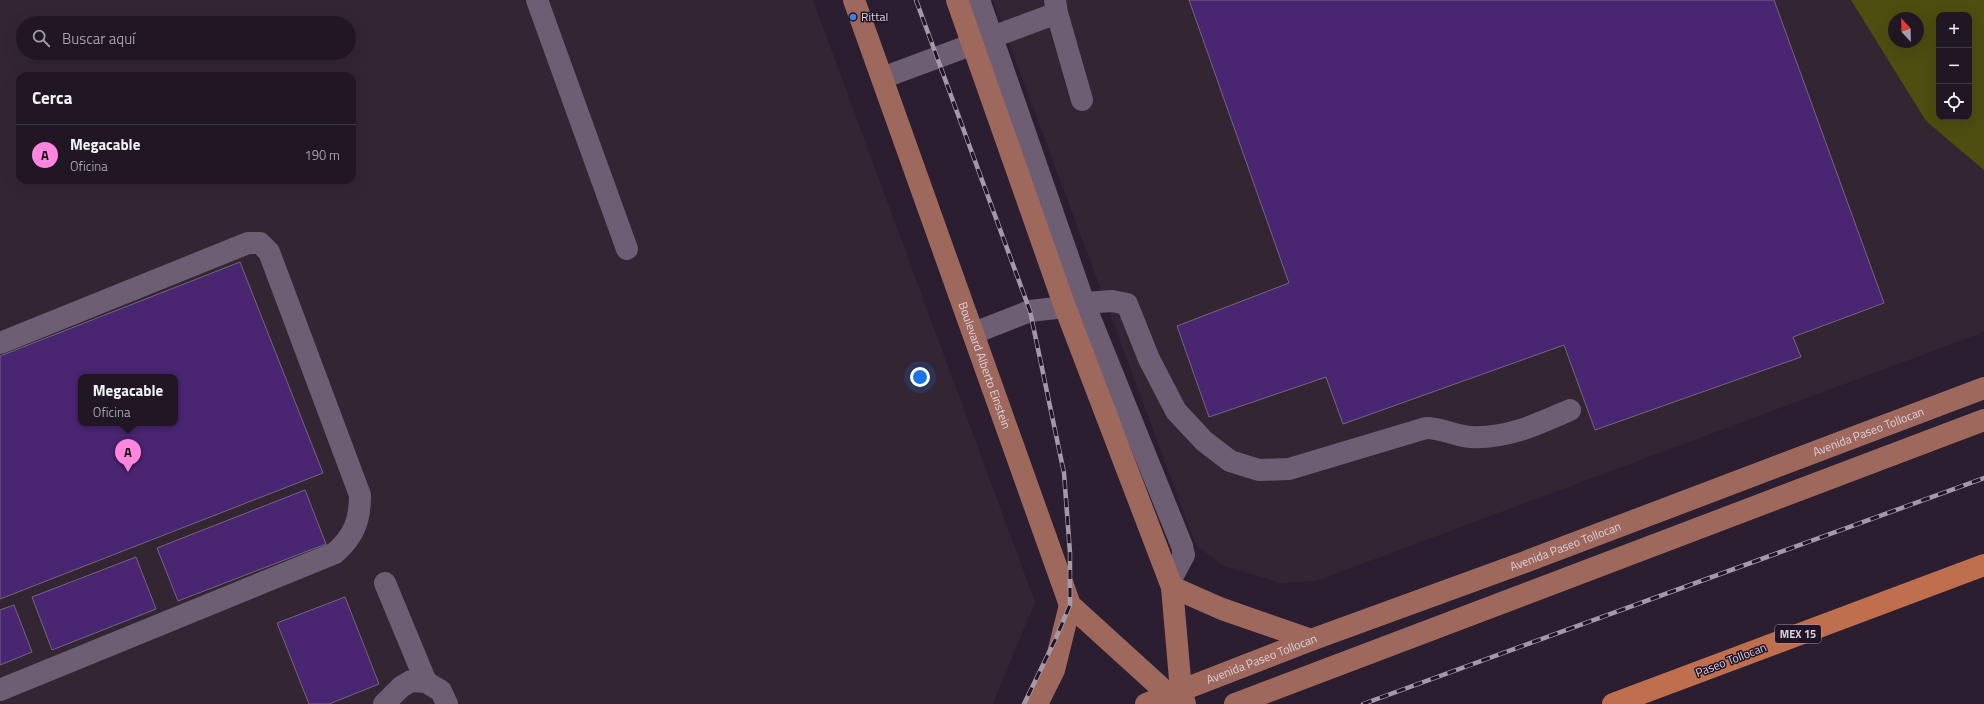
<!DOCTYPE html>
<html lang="es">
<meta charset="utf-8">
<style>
body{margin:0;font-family:"Titillium Web",sans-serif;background:#281f2c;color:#f1f3f6}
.controls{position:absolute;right:12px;top:12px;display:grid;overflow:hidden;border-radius:8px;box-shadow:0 4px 16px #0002}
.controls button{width:36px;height:36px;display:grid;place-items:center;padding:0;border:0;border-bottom:1px solid #3d3541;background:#201624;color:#f1f3f6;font:20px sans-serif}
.compass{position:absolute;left:1888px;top:12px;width:36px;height:36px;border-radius:50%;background:#201624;box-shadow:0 4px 16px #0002;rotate:338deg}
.you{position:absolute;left:920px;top:377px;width:14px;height:14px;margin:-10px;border:3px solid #fff;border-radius:50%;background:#1a73e8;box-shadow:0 0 0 6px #1a73e833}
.badge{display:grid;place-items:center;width:26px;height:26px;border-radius:50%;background:#ff85df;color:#111;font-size:13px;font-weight:700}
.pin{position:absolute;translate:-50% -33px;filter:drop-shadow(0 1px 2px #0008)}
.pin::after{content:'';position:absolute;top:21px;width:14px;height:12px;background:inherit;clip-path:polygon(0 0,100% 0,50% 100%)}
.popup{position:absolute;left:78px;top:374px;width:100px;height:52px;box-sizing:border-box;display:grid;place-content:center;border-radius:8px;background:#201624;filter:drop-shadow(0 1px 3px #0005);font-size:13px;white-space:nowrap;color:#a29fa6}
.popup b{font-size:15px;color:#f1f3f6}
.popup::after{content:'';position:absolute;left:50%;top:100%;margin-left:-8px;border:8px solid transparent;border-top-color:#201624}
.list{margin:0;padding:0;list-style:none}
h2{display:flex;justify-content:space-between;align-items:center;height:52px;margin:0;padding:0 16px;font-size:17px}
h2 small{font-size:13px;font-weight:400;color:#a29fa6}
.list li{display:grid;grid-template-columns:26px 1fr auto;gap:12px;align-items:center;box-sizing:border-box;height:60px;padding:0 16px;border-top:1px solid #3d3541}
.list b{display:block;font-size:15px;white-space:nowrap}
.list p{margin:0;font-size:13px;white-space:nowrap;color:#a29fa6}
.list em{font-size:13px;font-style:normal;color:#a29fa6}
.icon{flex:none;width:22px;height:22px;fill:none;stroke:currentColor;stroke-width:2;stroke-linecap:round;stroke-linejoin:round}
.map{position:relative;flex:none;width:1984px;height:704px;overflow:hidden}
.search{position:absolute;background:#201624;box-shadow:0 4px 16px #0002;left:16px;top:16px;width:340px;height:44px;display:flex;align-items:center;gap:10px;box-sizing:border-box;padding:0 14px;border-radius:22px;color:#a29fa6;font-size:15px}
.panel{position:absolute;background:#201624;box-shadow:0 4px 16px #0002;left:16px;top:72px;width:340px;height:112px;border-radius:12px}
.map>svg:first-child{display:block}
.industrial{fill:#342532;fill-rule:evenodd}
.green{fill:#4d4e0f;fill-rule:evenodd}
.building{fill:#4a2571;stroke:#71687f;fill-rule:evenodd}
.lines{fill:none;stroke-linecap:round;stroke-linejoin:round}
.minor{stroke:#6d5e74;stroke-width:22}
.major{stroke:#9f685d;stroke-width:22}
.highway{stroke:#c06f4e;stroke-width:22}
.rail-casing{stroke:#a399a7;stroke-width:4.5}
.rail{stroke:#211426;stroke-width:3;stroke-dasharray:9;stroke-linecap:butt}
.shop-dot{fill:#3f7fe0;stroke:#211426;stroke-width:1.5}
.labels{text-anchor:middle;stroke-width:3;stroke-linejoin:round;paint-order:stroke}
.shield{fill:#211426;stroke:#a298a6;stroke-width:1}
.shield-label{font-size:11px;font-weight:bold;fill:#dad1dd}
.poi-label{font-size:12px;fill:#dad1dd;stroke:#211426;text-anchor:start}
.street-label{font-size:12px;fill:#dad1dd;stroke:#211426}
</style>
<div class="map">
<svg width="1984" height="704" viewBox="0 0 1984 704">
<rect width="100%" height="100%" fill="#2a1e30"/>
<path class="industrial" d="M0 0H813L1035 602 993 704H0ZM23 23H349V53H23ZM20 76H352V180H20ZM81 377H175V423H81Z
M993 0H1984V332L1316 581 1281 583 1223 566 1196 545ZM1939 15H1969V117H1939ZM1894 18H1918V42H1894Z"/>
<path class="green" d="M1851 0H1984V170L1926 121ZM1939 15H1969V117H1939ZM1894 18H1918V42H1894Z"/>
<path class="building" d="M1189 0H1774L1884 303 1793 337 1801 357 1595 430 1564 345 1343 424 1326 377 1209 417 1177 326 1289 283Z
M240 262 323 473 0 599V356ZM81 377H175V423H81Z
M305 490 326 544 178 601 157 548Z
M136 557 156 609 52 650 32 597Z
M345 597 379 684 329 704H309L277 623Z
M14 605 32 652 0 665V610Z"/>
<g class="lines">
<path class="minor" d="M537 0 627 249
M979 0 1084 303 1182 546 1184 555 1170 581
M1057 13 1082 100
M882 78 1057 13 1055 0
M974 333 1030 311 1065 307 1084 303 1112 301 1127 304 1149 359 1176 411 1204 441 1230 461 1259 470 1289 469 1426 428C1442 428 1455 436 1471 437 1507 439 1538 424 1570 410
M0 343 248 243H260L269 252 360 495C360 521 354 536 335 553L0 690
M385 583 426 682
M384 704 401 687 411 681 426 682 441 691 447 704"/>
<g class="major">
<path id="s1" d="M854 0 1070 605 1169 695"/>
<path d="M957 0 1065 307 1172 587 1181 691 1185 704"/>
<path d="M1172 587 1222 609 1311 640"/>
<path d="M1037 704 1054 670 1070 605"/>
<path id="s2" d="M1146 704 1311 640 1525 562 1984 388"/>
<path d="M1235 704 1984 420"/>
</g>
<path class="highway" d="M1613 704 1984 565"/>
<g class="rail-casing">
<path id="rail" d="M916 0 1030 311 1064 473 1070 553V605L1056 638 1024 704
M1363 704 1984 478"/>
</g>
<use href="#rail" class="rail"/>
</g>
<circle class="shop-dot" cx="853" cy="17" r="4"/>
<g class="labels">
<rect class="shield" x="1775" y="625" width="46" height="18" rx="3"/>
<g class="shield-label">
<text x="1798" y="638">MEX 15</text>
</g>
<g class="poi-label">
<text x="861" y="21">Rittal</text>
</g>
<g class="street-label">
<text dy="4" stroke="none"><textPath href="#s1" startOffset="388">Boulevard Alberto Einstein</textPath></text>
<text dy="4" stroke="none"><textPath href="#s2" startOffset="772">Avenida Paseo Tollocan</textPath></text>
<text dy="4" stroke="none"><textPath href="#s2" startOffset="448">Avenida Paseo Tollocan</textPath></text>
<text dy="4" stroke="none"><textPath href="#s2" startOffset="124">Avenida Paseo Tollocan</textPath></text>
<text transform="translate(1731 660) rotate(-21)" y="4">Paseo Tollocan</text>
</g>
</g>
</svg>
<div class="controls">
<button>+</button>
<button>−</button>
<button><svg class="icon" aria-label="locate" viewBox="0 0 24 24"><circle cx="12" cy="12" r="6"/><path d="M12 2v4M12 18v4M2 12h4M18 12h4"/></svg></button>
</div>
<svg class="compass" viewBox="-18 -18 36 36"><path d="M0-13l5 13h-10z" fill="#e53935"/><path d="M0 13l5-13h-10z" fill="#a29fa6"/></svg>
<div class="you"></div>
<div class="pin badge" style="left:128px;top:472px">A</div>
<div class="popup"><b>Megacable</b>Oficina</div>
<div class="search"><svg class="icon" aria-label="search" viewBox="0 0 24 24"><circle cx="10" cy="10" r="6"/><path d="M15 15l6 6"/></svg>Buscar aquí</div>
<section class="panel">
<h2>Cerca<small></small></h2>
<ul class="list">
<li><span class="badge">A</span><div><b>Megacable</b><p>Oficina</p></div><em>190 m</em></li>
</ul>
</section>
</div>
